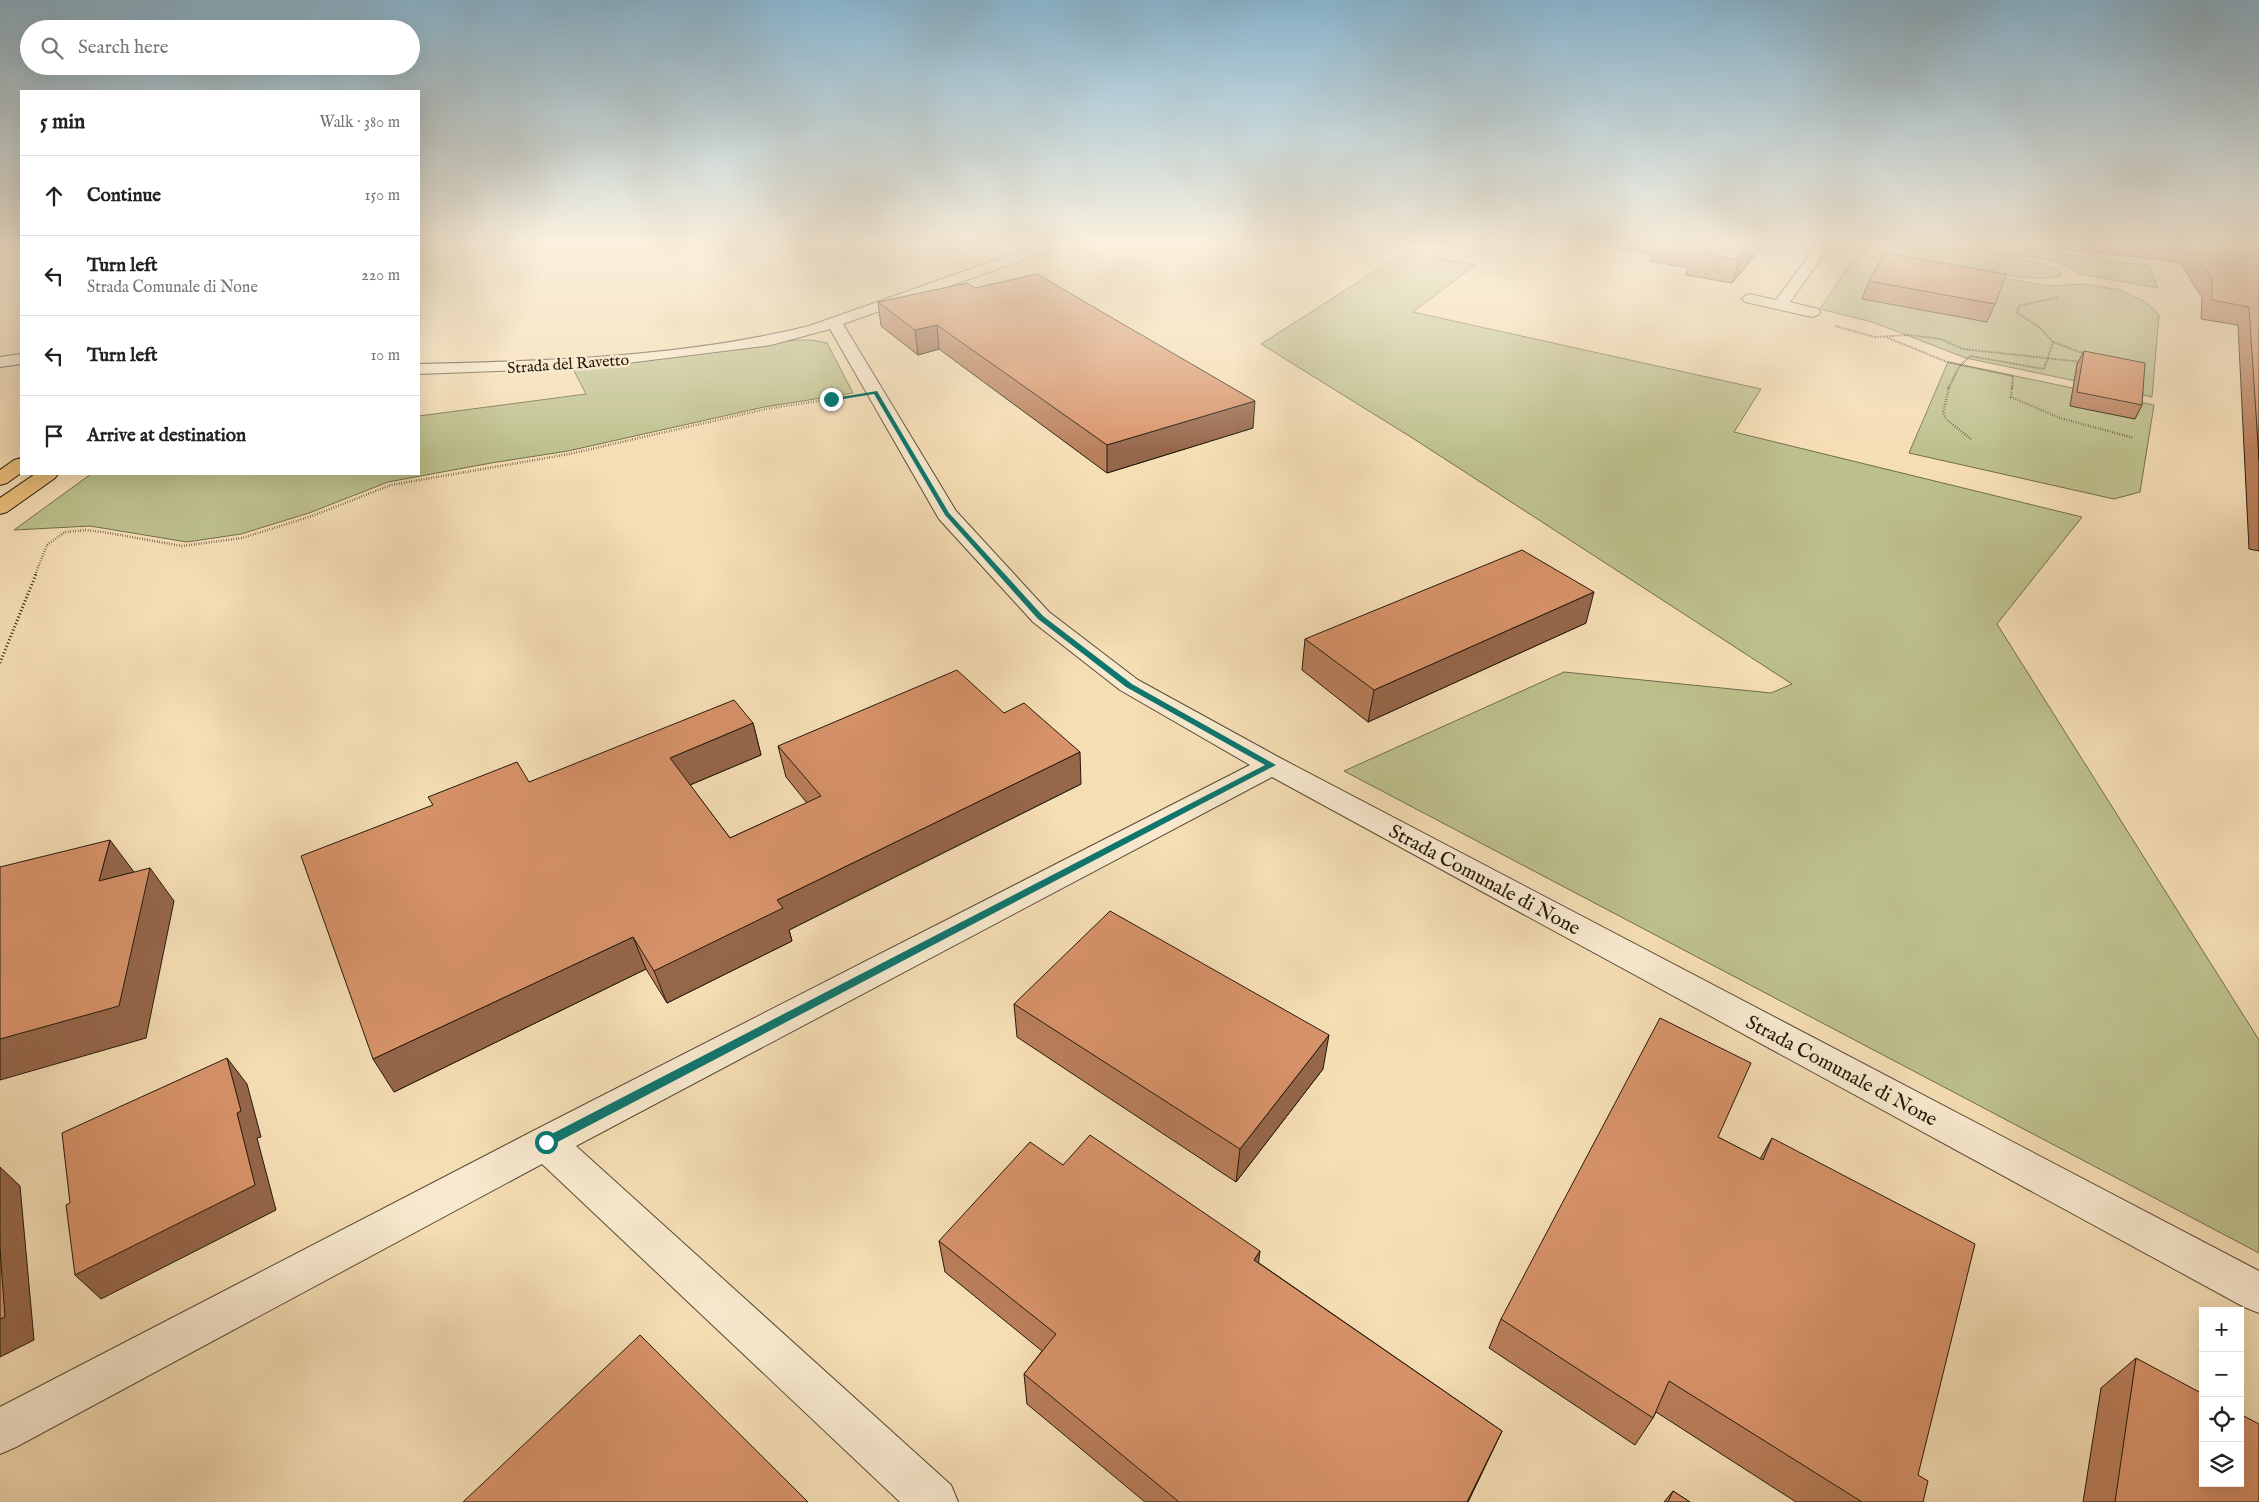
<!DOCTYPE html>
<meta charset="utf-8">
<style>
body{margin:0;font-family:"IM FELL English",serif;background:#f6f6f6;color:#222}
.controls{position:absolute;right:15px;bottom:15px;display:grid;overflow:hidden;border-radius:0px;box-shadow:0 5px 20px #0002}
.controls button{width:45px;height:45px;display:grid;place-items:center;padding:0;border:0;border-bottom:1px solid #e0e0e0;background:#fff;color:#222;font:25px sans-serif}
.stop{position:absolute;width:15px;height:15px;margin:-11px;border:4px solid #0f766e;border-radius:50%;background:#fff}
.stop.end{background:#0f766e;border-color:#fff;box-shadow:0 1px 5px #0008}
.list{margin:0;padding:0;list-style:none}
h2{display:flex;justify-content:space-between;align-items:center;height:65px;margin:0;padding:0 20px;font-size:21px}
h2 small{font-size:16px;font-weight:400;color:#767676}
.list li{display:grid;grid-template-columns:32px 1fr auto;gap:15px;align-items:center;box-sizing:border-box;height:80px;padding:0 20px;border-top:1px solid #e0e0e0}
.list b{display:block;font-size:19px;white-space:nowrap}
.list p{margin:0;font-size:16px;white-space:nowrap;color:#767676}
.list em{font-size:16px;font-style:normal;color:#767676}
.icon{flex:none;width:28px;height:28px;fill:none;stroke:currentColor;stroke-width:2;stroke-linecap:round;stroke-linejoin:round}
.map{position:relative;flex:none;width:2259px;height:1502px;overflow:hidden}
.search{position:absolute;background:#fff;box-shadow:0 5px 20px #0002;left:20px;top:20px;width:400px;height:55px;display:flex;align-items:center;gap:12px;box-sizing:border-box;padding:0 18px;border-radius:28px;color:#767676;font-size:19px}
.panel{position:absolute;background:#fff;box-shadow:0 5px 20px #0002;left:20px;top:90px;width:400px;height:385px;border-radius:0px}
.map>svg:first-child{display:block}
.green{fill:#bdc08c;stroke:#706d4c}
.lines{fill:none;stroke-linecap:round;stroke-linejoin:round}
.minor-tunnel{stroke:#cbb692;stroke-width:16;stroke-dasharray:16 8;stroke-linecap:butt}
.minor-casing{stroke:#584b35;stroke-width:2}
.highway-casing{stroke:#241a0b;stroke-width:2}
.path-far2{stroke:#241a0b;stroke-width:2;stroke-dasharray:0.5 1;stroke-linecap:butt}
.path-far1{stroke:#241a0b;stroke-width:2.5;stroke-dasharray:0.5 2;stroke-linecap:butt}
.path{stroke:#241a0b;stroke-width:3;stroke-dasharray:1 2.5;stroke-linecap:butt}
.minor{fill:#f8e9ce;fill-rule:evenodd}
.highway{fill:#eabe7a;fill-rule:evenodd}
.wall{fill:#b97e5a;stroke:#241a0b}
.shaded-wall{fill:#96664a;stroke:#241a0b}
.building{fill:#d79269;stroke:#241a0b}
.route{fill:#0f766e}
.labels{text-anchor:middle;stroke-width:5;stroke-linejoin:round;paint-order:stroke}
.far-street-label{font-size:16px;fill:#241a0b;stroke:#f8e9ce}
.street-label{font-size:20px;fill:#241a0b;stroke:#f8e9ce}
</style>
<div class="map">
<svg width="2259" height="1502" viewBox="0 0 2259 1502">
<rect width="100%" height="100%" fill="#f5ddb4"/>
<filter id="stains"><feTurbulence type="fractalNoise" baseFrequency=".004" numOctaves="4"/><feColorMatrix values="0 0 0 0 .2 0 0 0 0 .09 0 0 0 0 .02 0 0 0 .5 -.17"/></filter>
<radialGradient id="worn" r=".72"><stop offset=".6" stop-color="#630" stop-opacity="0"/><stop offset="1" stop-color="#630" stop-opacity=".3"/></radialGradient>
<path class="green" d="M1890 242C1913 242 2053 258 2061 273L2060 276C2035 286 1917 259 1884 253Z
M1938 242H2013L2012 247 2149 266 2158 288 2080 274 2068 266 2054 261Z
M1405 252 1475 265 1413 312 1761 389 1734 432 2082 517 1997 624 2259 1040V1253L1344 771 1564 672 1771 693 1792 684 1414 439 1261 344Z
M1857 253 2050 286 2084 284 2120 290 2146 302 2159 315 2152 397 1966 358 1872 322 1820 309Z
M796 340H812L827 343 853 393 764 407 568 451 491 463 388 482 309 513 241 534 187 542 90 526 14 530 91 474H419V416L586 394 572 367 676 357Z
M1948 362 2154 405 2140 492 2114 499 1909 453Z"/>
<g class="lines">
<path class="minor-tunnel" d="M1805 242 1883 255"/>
<g class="minor-casing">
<path id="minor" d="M1047 242H1067L1065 245 843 324 956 511 1049 612 1138 680 1282 759 2259 1271V1313L2244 1307 1272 777 576 1146 951 1485 958 1502H900L542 1164 16 1447 0 1454V1407L533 1131 1250 765 1120 690 1033 622 939 519 830 329 771 345 595 367 419 374V364C549 361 683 357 809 326Z
M1819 242H1833L1790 302 1818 309 1820 312 1818 315 1812 317 1745 302 1742 299 1745 296 1750 294 1776 300Z
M21 354V364L0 367V357Z"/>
</g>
<g class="highway-casing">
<path id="highway" d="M21 458V473L7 483 0 485V470L14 460Z
M35 474H58L55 478 7 512 0 514V498Z"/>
</g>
<path class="path-far2" d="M1835 326 1875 337 1909 335 1941 339 1963 349 2082 362
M1886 337 1947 362 2013 376 2012 389
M2053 342 2085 354
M1948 389 1959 367 1970 356 2044 369 2053 342 2039 327 2017 313 2019 306 2059 297"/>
<path class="path-far1" d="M1949 387 1943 413 1947 420 1971 439
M2012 387 2011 397 2060 418 2134 438
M35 575 47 545 65 532 85 530 103 532 182 546 242 538 312 516 391 485 569 454 766 409 850 396"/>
<path class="path" d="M0 663 36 574"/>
<use href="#minor" class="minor"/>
<use href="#highway" class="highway"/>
</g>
<path class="wall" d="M1619 242H1766L1732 283 1686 275 1688 268 1651 261 1653 255 1617 248Z
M2036 242H2259V551L2249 549 2238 325 2201 319 2202 298 2180 262 2037 246Z
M1869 281 1995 304 1987 322 1862 299Z
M975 288 1253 428 1107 473 939 349 918 355 881 326 878 302Z
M2084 351 2142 405 2135 419 2070 406 2077 364Z
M1586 623 1368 722 1302 670 1305 639Z
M753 723 761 755 690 785 730 838 807 803 786 777 778 746 1081 784 789 930 792 941 667 1003 646 969 394 1092 529 782Z
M1014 1004 1323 1069 1236 1182 1017 1037Z
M1718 1137 1760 1159 1772 1138 1918 1475 1923 1502H1796L1656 1412 1653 1418 1635 1445 1489 1348 1501 1319Z
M1063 1165 1259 1263 1502 1431 1468 1502H1145L1027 1404 1024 1374 1042 1351 945 1272 939 1241Z
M2136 1358 2259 1502H2083L2101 1388Z
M1673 1491 1690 1502H1664Z"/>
<path class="shaded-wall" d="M1754 242H1766L1732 283 1739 260Z
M937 325 939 349 918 355 915 330Z
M1255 401 1253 428 1107 473V445Z
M1594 592 1586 623 1368 722 1374 690Z
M753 723 761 755 680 789 670 758Z
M1080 752 1081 784 789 930 792 941 667 1003 654 971 777 900Z
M110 840 134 872 99 881Z
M150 868 174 901 146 1038 0 1080V1039Z
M633 937 646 969 394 1092 373 1059Z
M1329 1035 1323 1069 1236 1182 1240 1149Z
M227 1058 247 1084 261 1137 257 1138 276 1210 101 1299 75 1275 237 1113Z
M0 1167 20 1186 34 1340 0 1357Z
M1260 1251 1256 1282 1254 1260Z
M1502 1431 1468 1502H1467Z"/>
<path class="building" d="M1672 242H1754L1739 260 1693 252 1698 246Z
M2161 242H2259V459L2249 307 2212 300V280L2189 245Z
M1885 253 2006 274 1995 304 1869 281Z
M1037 274 1255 401 1107 445 937 325 915 330 878 302 967 283 975 288Z
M2084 351 2145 363 2142 405 2077 392Z
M1522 550 1594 592 1374 690 1305 639Z
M957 670 1004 713 1024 703 1080 752 777 900 783 908 654 971 633 937 373 1059 301 856 433 805 428 797 517 762 529 782 734 700 753 723 670 758 730 838 821 796 778 746Z
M110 840 99 881 150 868 119 1006 0 1039V867Z
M1110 911 1329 1035 1240 1149 1014 1004Z
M1660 1018 1751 1063 1718 1137 1763 1160 1772 1138 1975 1244 1918 1475 1928 1481 1923 1502H1862L1669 1381 1653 1418 1501 1319Z
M227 1058 241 1111 237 1113 255 1185 75 1275 66 1205 70 1203 62 1133Z
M1090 1135 1260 1251 1254 1260 1502 1431 1467 1502H1179L1024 1374 1056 1334 939 1241 1030 1142 1063 1165Z
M0 1249 5 1317 0 1319Z
M640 1335 808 1502H463Z
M2136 1358 2203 1394V1483H2240V1414L2259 1424V1502H2115Z
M1673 1491 1690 1502H1668Z"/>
<linearGradient id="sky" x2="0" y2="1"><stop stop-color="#89b7d2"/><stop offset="0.54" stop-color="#faf0dd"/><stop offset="1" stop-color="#faf0dd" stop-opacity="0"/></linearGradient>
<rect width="2259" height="452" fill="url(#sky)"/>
<path class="route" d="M877 391 949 513 1043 616 1132 684 1276 765 550 1146H542L541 1142 542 1139 1265 765 1126 687 1038 619 945 515 874 394 831 401 829 399Z"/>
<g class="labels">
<g class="far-street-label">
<text transform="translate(568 363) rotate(-4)" y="6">Strada del Ravetto</text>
</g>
<g class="street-label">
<text transform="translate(1485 879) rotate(28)" y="7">Strada Comunale di None</text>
<text transform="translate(1842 1070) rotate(28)" y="7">Strada Comunale di None</text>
</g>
</g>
<rect width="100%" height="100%" filter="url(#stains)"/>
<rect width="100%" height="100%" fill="url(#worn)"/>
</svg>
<div class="controls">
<button>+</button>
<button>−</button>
<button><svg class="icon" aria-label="locate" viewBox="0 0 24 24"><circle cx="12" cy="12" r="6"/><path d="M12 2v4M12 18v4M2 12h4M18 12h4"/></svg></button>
<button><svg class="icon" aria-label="layers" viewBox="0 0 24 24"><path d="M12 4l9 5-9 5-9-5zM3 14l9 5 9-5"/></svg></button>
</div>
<div class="stop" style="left:546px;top:1142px"></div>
<div class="stop end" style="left:831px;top:399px"></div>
<div class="search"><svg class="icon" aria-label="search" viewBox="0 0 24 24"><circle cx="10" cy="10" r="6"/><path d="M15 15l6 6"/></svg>Search here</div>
<section class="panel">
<h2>5 min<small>Walk · 380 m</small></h2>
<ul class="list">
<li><svg class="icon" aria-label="ahead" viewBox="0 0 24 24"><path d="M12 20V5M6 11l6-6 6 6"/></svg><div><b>Continue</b></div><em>150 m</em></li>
<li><svg class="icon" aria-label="left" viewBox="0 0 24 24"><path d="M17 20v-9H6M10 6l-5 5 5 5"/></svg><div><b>Turn left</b><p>Strada Comunale di None</p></div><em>220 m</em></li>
<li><svg class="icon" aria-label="left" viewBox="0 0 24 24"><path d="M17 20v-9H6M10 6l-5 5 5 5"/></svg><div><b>Turn left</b></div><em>10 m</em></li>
<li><svg class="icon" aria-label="arrive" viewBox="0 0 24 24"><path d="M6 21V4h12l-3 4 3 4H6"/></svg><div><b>Arrive at destination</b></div></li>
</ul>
</section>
</div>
